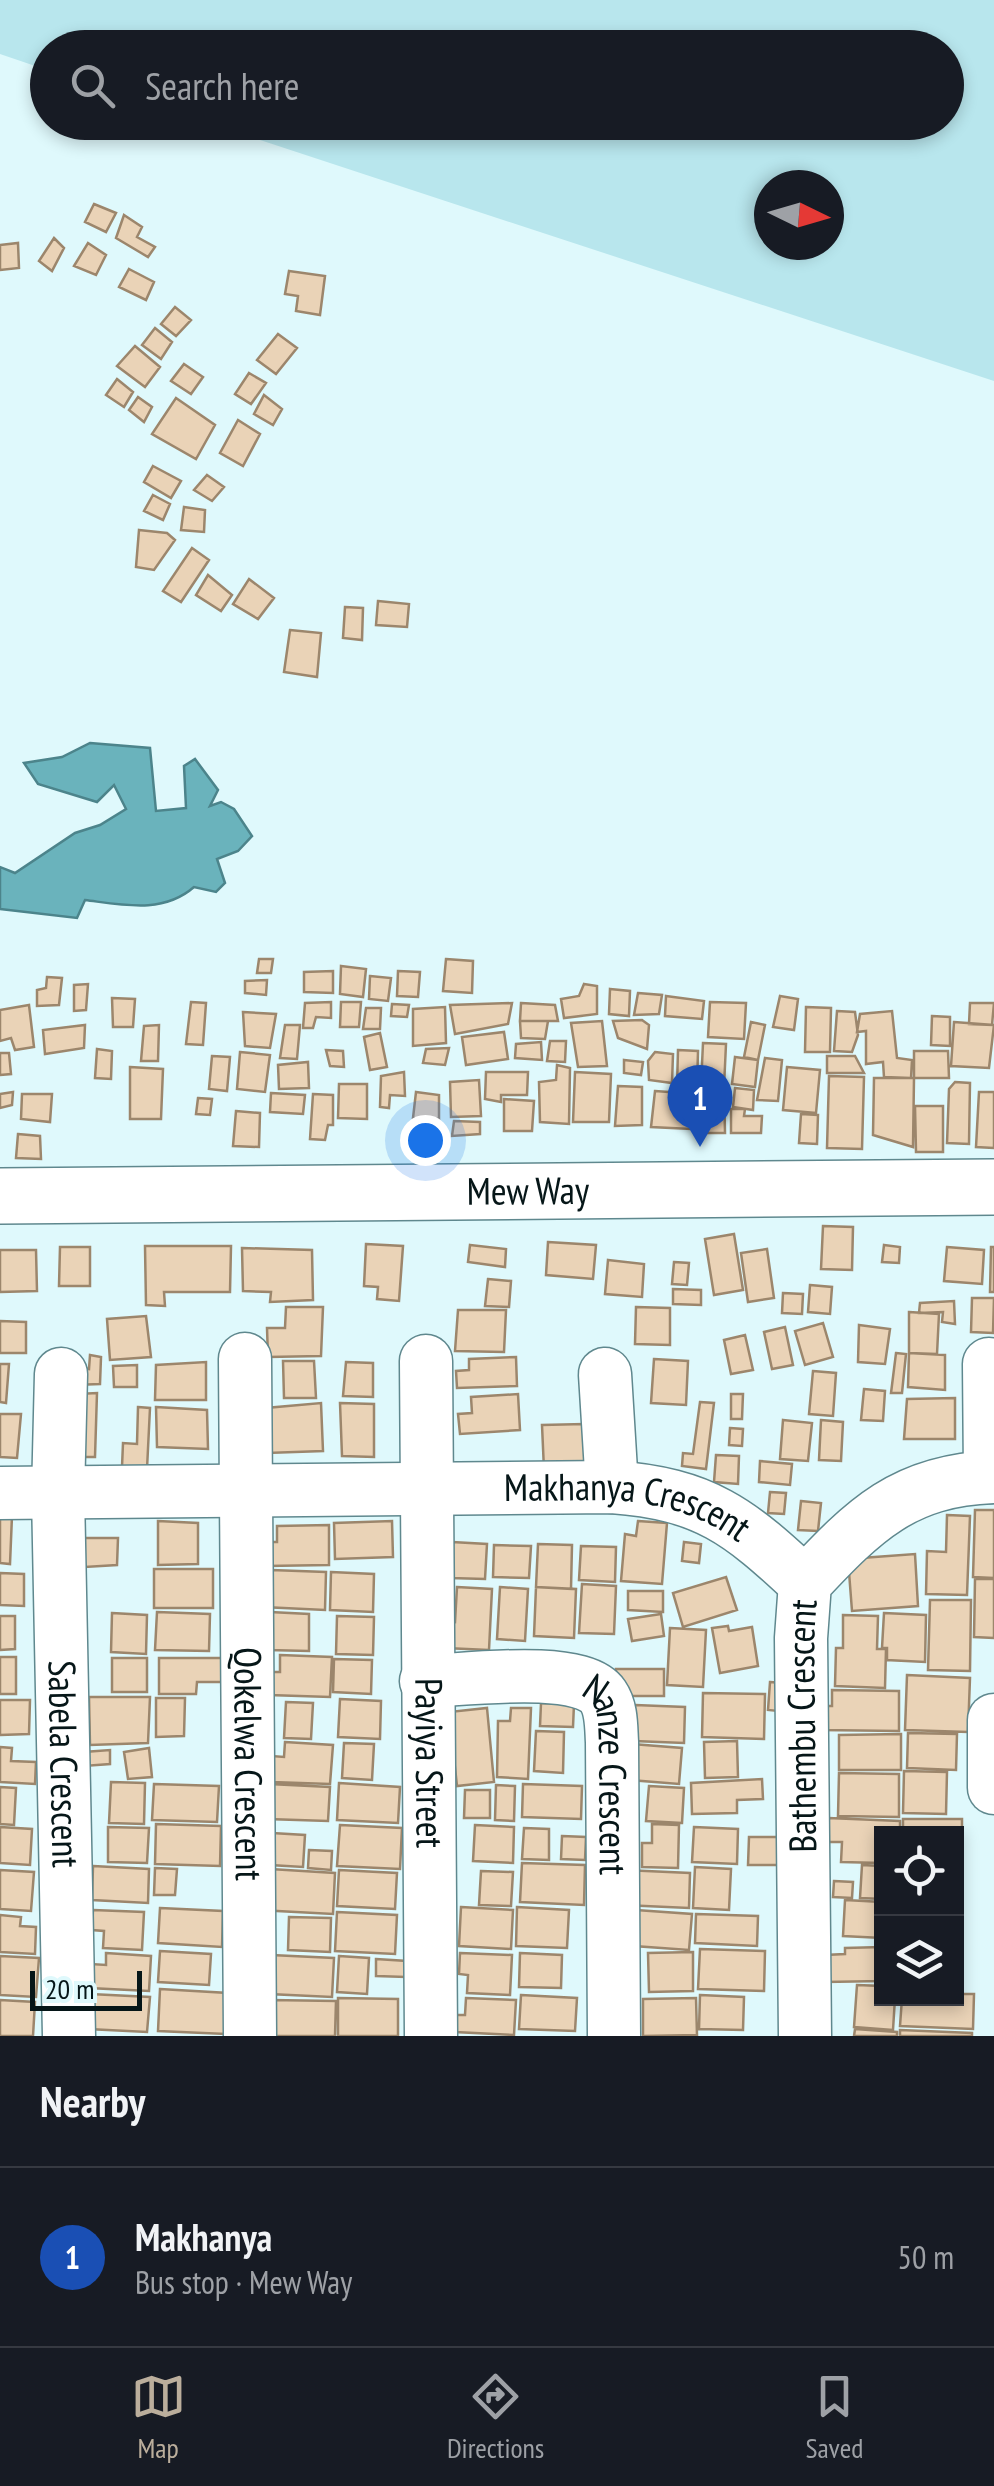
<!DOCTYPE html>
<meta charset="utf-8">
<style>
body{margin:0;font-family:"PT Sans Narrow",sans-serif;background:#242831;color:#f1f3f6}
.controls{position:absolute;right:30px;bottom:30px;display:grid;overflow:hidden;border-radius:0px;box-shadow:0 5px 15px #0003}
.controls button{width:90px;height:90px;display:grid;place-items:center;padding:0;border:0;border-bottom:2px solid #363941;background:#171b24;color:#f1f3f6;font:50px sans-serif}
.compass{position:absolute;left:754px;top:170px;width:90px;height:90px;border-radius:50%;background:#171b24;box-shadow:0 5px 15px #0003;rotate:95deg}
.scale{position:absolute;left:30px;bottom:25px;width:112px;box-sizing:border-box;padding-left:10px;border:5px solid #061618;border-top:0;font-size:28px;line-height:35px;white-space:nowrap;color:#061618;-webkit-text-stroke:8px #dff9fc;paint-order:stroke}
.you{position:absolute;left:425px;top:1140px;width:35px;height:35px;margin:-25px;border:8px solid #fff;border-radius:50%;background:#1a73e8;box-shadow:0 0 0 15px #1a73e833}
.badge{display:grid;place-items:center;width:65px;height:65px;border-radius:50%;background:#bbae9c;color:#fff;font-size:32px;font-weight:700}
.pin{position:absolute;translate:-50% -82px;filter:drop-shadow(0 2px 5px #0008)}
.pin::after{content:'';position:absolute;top:52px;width:35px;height:30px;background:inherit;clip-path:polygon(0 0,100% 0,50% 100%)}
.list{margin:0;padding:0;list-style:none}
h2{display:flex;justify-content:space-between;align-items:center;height:130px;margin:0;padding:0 40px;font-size:42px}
h2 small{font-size:32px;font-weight:400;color:#9ea1a6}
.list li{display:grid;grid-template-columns:65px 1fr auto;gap:30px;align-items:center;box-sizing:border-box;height:180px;padding:0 40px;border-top:2px solid #363941}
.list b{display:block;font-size:38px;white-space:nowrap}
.list p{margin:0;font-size:32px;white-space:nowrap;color:#9ea1a6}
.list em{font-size:32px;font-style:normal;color:#9ea1a6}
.icon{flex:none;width:55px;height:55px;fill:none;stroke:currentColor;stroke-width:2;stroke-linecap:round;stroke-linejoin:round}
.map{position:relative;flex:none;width:994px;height:2036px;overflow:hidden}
.search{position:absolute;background:#171b24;box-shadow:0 5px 15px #0003;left:30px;right:30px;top:30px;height:110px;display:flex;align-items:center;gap:25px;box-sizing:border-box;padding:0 35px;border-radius:55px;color:#9ea1a6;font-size:38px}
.sheet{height:310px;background:#171b24}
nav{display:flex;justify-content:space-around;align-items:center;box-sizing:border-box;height:140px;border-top:2px solid #363941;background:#171b24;font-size:28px;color:#9ea1a6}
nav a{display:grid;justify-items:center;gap:5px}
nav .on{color:#bbae9c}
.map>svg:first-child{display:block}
.green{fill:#b8e6ed;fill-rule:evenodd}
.water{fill:#6ab3bc;stroke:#4c848b;stroke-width:2.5}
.building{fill:#ead3b7;stroke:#9c866c;stroke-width:2.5}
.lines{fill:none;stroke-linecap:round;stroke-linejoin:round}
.minor-casing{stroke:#5f888e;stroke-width:55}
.major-casing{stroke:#5f888e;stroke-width:58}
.minor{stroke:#fff;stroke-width:52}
.major{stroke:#fff;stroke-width:55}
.labels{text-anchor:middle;stroke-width:9;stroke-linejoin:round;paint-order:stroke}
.street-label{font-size:38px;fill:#061618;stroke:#dff9fc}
</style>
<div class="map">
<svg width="994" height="2036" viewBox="0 0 994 2036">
<rect width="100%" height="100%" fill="#dff9fc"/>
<path class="green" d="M0 0H994V381L208 123 946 122V48H48L47 70 0 54ZM769 185H829V245H769Z"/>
<path class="water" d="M90 743 150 748 156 811 186 808 184 766 195 759 218 790 210 806 221 802 234 809 252 836 238 851 217 859 225 883 216 892 194 887C163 914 124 905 85 900L77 918 0 909V867L15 873 75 833 100 825 126 809 114 785 97 802 38 784 24 763 62 757Z"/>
<path class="building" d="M94 204 116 213 106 232 85 222Z
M124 215 142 227 137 237 155 247 148 257 116 238Z
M54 238 64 248 52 271 39 261Z
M18 243 19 268 0 270V245Z
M88 243 106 255 96 275 74 266Z
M129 269 154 282 146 300 119 287Z
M289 271 325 276 320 315 296 311 298 296 285 294Z
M175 307 191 320 176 336 161 324Z
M155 328 172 342 161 359 142 345Z
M278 334 297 348 276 374 257 360Z
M135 346 160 367 145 387 117 366Z
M184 364 203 377 191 394 171 381Z
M249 373 266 383 251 404 235 394Z
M117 379 133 392 124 407 106 395Z
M264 395 282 409 273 425 254 414Z
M138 397 152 407 144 422 129 410Z
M176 398 215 425 196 459 152 434Z
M238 420 260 434 243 466 220 453Z
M153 466 181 481 171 498 144 482Z
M207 475 224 487 212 501 194 490Z
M153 495 170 504 163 520 144 511Z
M184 507 205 510 204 532 181 530Z
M139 530 167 533 175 540 154 570 136 567Z
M192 548 209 560 181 602 163 591Z
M208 575 232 595 221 611 196 595Z
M249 579 274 598 258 619 233 604Z
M378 601 409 604 407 627 376 625Z
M345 607 363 608 362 640 343 638Z
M290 630 321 633 317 677 284 672Z
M259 959H273L271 973H257Z
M446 959 473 961 472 993 443 991Z
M341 966 366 969 363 997 340 994Z
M333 971V993L304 992V972Z
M398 971 420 972 418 997 397 996Z
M370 976 391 978 388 1001 369 999Z
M47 977 62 978 59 1005 37 1006V990L46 988Z
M267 980 266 995 245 993V981Z
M88 984 86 1010 74 1011V985Z
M584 984 597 986V1014L564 1018 561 999 579 996Z
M610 989 630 991 629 1016 609 1014Z
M638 993 662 995 659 1014 634 1015Z
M666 996 704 1001 702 1019 665 1016Z
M780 996 798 999 794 1030 773 1027Z
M112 998 135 999 133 1027H113Z
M191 1002 206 1003 203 1045 186 1044Z
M331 1002V1018L316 1017 313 1028H303L305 1003Z
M341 1002H361L359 1027H340Z
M710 1002 746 1003 744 1039 708 1037Z
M512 1003 508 1024 455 1034 450 1005Z
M521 1003 555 1005 558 1021H520Z
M970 1003H994L992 1025 969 1024Z
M392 1004 409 1005 407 1017 391 1016Z
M29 1005 34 1047 15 1050 11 1038 0 1041V1010Z
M445 1007 446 1043 413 1046V1009Z
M806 1007 831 1008 830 1052H805Z
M366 1008H381L380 1029H363Z
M837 1011 855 1012 858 1035 852 1052 834 1051Z
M892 1011 897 1058 912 1060 911 1078 884 1077 883 1062 866 1064V1031L857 1032 860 1014Z
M243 1012 276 1014 270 1048 245 1046Z
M932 1016 950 1017V1046L931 1045Z
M642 1020 649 1025 647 1049 618 1038 613 1021Z
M520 1021H548L545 1039 521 1038Z
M602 1021 607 1066 578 1067 571 1023Z
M751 1022 765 1025 758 1060 744 1057Z
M954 1022 994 1025 989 1068 951 1066Z
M85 1025 84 1048 45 1054 43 1030Z
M159 1025 158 1061H141L144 1026Z
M285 1025H300L297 1059 280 1058Z
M504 1032 508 1059 466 1065 462 1037Z
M380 1033 387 1067 370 1070 364 1037Z
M550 1041H566L565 1062 547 1061Z
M541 1042 542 1060 515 1058 516 1044Z
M703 1043 726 1044 724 1087 701 1086Z
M449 1048 445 1065 423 1063 426 1049Z
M97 1049 112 1051 111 1079 95 1078Z
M326 1050 343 1051 344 1067 330 1066Z
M678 1050 698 1051 697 1088 677 1087Z
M914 1051H948L949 1078H914Z
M240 1052 270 1055 265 1092 237 1089Z
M655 1052 673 1054 672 1083 649 1080 648 1061Z
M0 1053H9L11 1074 0 1075Z
M212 1056 230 1057 227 1091 209 1089Z
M827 1056H855L864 1073H827Z
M735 1057 758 1060 755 1087 732 1084Z
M765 1058 782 1060 778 1101 757 1100Z
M624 1060 643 1062 641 1075 624 1073Z
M308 1062 309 1088 279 1089 278 1065Z
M557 1065 570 1068 569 1124 540 1122 539 1082 556 1080Z
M130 1067 163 1069 161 1119H130Z
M787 1067 820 1070 816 1113 783 1110Z
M404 1072 405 1096 390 1095 389 1108 380 1107 381 1076Z
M486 1072H528L527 1095H501V1102L485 1099Z
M575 1072 611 1074 609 1122H573Z
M829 1076 864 1077 862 1149 827 1148Z
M874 1078H914L913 1147 873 1135Z
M479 1080 481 1116 451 1117 450 1082Z
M955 1082 970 1083 969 1144 947 1143 949 1089Z
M339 1084H367V1119L338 1118Z
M618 1086 642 1087V1125L615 1126Z
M724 1087 725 1133H704V1088Z
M735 1088 754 1090 753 1110 733 1107Z
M655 1091 696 1094 691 1129 651 1127Z
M13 1092 12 1105 0 1108V1094Z
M416 1092 439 1095V1119L413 1118Z
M979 1092H994V1148L976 1147Z
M271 1093 305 1095 303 1114 270 1112Z
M22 1094H52L50 1122 21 1119Z
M313 1094 333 1095V1125H328L325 1140 310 1139Z
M198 1098 212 1099 210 1115 196 1114Z
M504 1099 534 1101 532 1131H504Z
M915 1106H943V1152H916Z
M731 1109H745L744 1116H762L761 1133H731Z
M236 1111 260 1113 259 1147 233 1146Z
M801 1114 818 1115 817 1144 799 1143Z
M454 1121 480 1122V1134L452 1136Z
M18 1134 40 1136 41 1159 16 1158Z
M823 1226 853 1227 852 1270 821 1269Z
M734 1234 743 1290 714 1295 705 1239Z
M548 1242 596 1245 593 1279 546 1275Z
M366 1244 403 1246 399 1301 377 1299 378 1287 364 1286Z
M470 1245 506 1249 505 1267 468 1262Z
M884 1245 900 1247 899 1263 882 1262Z
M145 1246H231L230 1292H164L165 1306 146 1305Z
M60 1247H90V1286H59Z
M947 1247 984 1250 982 1284 944 1281Z
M991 1247H994V1292H990Z
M242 1248 312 1250 313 1300 270 1302 271 1292 243 1291Z
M767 1249 774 1298 748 1302 741 1253Z
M0 1250H36L37 1291 0 1292Z
M608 1260 644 1264 642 1297 605 1294Z
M674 1262 689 1263 687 1285 672 1284Z
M488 1279 511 1281 509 1307 485 1306Z
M810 1285 832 1287 830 1314 808 1312Z
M673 1289 701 1290V1305L673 1304Z
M783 1293 803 1294 802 1314 782 1313Z
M972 1298H994L993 1333 971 1332Z
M954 1301 955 1324 942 1322 943 1312 919 1313 920 1303Z
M286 1307H323L321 1356 268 1357 267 1328H285Z
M636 1307 670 1308V1345L635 1344Z
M458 1310H506L504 1352 455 1351Z
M909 1312 939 1314 937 1354 909 1353Z
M146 1316 151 1357 110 1360 107 1319Z
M0 1321 26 1322V1353H0Z
M823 1323 833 1357 805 1365 795 1331Z
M859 1325 890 1329 885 1364 858 1362Z
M785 1327 793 1365 772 1369 764 1332Z
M745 1335 753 1370 731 1374 724 1340Z
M896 1353 906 1354 902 1393H891Z
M909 1353 945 1355V1390L908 1387Z
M90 1355 101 1357 100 1384 74 1385V1367L89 1369Z
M516 1357 517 1386 457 1388 456 1371 469 1370V1359Z
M654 1359 688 1361 686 1405 651 1403Z
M283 1361H314L316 1398H284Z
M206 1362V1400H155L156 1365Z
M346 1362 373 1363V1397L343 1396Z
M0 1364H9L6 1403 0 1402Z
M137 1365V1387H114L113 1366Z
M813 1371 836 1373 833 1416 809 1414Z
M864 1389 885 1391 883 1421 861 1420Z
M97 1393 95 1457H77L78 1394Z
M518 1394 520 1430 460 1434 458 1414 472 1413 471 1397Z
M731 1394H743L742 1419H731Z
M955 1398V1439H904L907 1399Z
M700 1402 714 1403 706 1469 682 1466 683 1453 693 1454Z
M321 1403 323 1451 267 1453 266 1408Z
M340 1403 374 1404V1457L342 1456Z
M138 1407 150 1408 147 1469 122 1467 123 1443 137 1444Z
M156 1407 207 1410 208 1449 157 1447Z
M0 1414H21L17 1458 0 1457Z
M783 1420 812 1423 808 1461 780 1459Z
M821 1420 843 1422 841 1461 819 1460Z
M584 1424 585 1468 544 1470 542 1425Z
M730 1428 743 1429 742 1446 729 1445Z
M716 1455 739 1456 738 1484 714 1482Z
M760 1461 792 1464 790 1485 759 1482Z
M770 1492 786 1493 784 1514 768 1513Z
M801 1501 821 1503 818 1531 798 1530Z
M975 1510H994V1578L973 1577Z
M0 1515 12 1516 10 1564 0 1563Z
M947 1515 970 1516 967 1595 926 1594 927 1551 946 1552Z
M158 1521 198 1523V1564L158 1565Z
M392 1521 393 1557 335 1559 334 1523Z
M638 1521 667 1523 662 1584 621 1581 625 1534 636 1536Z
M329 1525V1565L266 1566V1542H277V1526Z
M83 1538H118L117 1565 85 1567Z
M452 1542 487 1544 485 1579 450 1578Z
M684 1542 701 1544 699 1563 682 1561Z
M538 1544 572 1545 571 1589 536 1587Z
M494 1545 531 1546 529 1578 493 1577Z
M581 1546 616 1547 615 1582 579 1580Z
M915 1554 918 1606 852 1611 848 1559Z
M154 1569H213V1608H154Z
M271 1570 326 1572 325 1610 263 1607Z
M331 1572 374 1574 373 1612 330 1610Z
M0 1573 24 1574V1606L0 1605Z
M726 1577 737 1610 683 1627 673 1593Z
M975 1579H994V1638L974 1637Z
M582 1584 616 1586 614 1634 579 1633Z
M457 1587 492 1589 489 1650 445 1648 447 1621 455 1622Z
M500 1587 528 1589 525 1641 497 1639Z
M536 1587 576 1589 574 1638 534 1636Z
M628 1591H663V1612L628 1610Z
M930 1600H971L970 1671 928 1670Z
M157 1612 210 1614 209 1651 155 1650Z
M270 1612 309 1614V1651L268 1650Z
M112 1613 147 1615 146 1654 111 1652Z
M884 1613 926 1615 925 1662 887 1660V1648H882Z
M661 1614 664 1636 632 1641 628 1619Z
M843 1615 878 1616 877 1649H886L885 1688 835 1686 836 1648H843Z
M0 1616H15V1649L0 1650Z
M337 1616 374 1617 373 1655 336 1654Z
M728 1626 729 1631 752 1627 758 1666 720 1673 712 1628Z
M670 1628 706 1630 703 1687 667 1685Z
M280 1655 332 1657 330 1697 269 1695 270 1672H280Z
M0 1657H16V1694H0Z
M112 1658H147V1692H112Z
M159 1658H223L222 1682H197L196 1694H159Z
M334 1659 372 1660 371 1694 333 1692Z
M616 1669H664V1696H615Z
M907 1675 970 1678 968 1732 905 1730Z
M770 1682 781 1683 778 1711 768 1710Z
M832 1690 899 1691V1731L821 1730V1706H832Z
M703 1693 765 1694 764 1739 702 1737Z
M89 1697H150L148 1743 90 1745Z
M156 1698H185L184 1736 156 1737Z
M340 1699 381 1701 380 1739 338 1737Z
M0 1700H30L29 1734 0 1735Z
M286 1702 313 1703 311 1739 284 1738Z
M541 1703 574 1704 573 1727 540 1726Z
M635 1705 685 1707 684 1743 634 1741Z
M487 1708 494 1782 457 1786 449 1712Z
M511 1708H531L528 1779 497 1777 498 1721H510Z
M536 1731 564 1732 563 1773 534 1771Z
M908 1733 957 1734 956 1770 907 1768Z
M901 1734V1770H839V1735Z
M737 1741 738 1777 705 1778 704 1742Z
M285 1742 333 1745 330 1784 271 1782 272 1756 284 1757Z
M344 1743 374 1744 372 1780 342 1778Z
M632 1744 682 1748 679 1784 630 1780Z
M0 1747 12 1748 11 1761 36 1762 35 1784 0 1782Z
M149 1748 152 1777 128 1779 124 1752Z
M110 1750V1764L84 1766V1752Z
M904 1771 947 1772 946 1814 903 1813Z
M839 1773 899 1774V1817L838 1816Z
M762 1779 763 1799 737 1800V1813L692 1814 691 1783Z
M111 1782 145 1783 144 1824 109 1823Z
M339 1783 400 1787 398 1823 337 1820Z
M154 1784 219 1786 217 1822 152 1820Z
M269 1784 330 1787 328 1821 267 1819Z
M523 1784 582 1786 581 1819 522 1817Z
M496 1785 515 1786 514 1821 495 1820Z
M649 1786 684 1788 682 1823 646 1821Z
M0 1787 16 1788 14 1825 0 1824Z
M465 1790H490V1818H464Z
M828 1818 900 1821V1834H882V1863L841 1862 842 1842H827Z
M903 1819H962V1860H956V1834H903Z
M156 1824 221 1826 220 1866 155 1864Z
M652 1824 679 1825 678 1868 642 1867V1843H652Z
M340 1825 402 1828 400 1869 337 1866Z
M475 1825 514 1827 513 1863 473 1861Z
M0 1827 32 1829 30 1865 0 1863Z
M108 1827 149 1828 147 1863 108 1862Z
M694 1827 738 1829 737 1864 692 1862Z
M524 1828 549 1829V1860L522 1859Z
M272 1833 305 1835 303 1867 270 1865Z
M562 1836 586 1837 585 1860 561 1859Z
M749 1837H782L781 1865H748Z
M309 1850 332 1851 331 1870 308 1868Z
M522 1863 585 1865 584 1905 520 1902Z
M862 1865 882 1866V1899L860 1898Z
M93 1866 149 1869 148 1903 92 1900Z
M695 1867 731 1869 729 1910 693 1908Z
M155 1868 177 1869 175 1895H154Z
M270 1869 335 1873 333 1914 259 1910Z
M0 1870 34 1872 31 1911 0 1909Z
M339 1870 397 1873 395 1909 337 1906Z
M624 1870 690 1873 689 1908 623 1905Z
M481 1871 513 1872 511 1906 479 1905Z
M834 1881 853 1882 852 1898 833 1897Z
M845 1900 882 1902V1938L843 1936Z
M461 1907 513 1910 511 1949 459 1946Z
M517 1907 569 1910 567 1948 516 1946Z
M160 1908 223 1911 222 1947 158 1943Z
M93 1910 144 1912 142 1950 103 1948 104 1931 92 1930Z
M636 1910 692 1914 689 1950 634 1946Z
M337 1912 397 1915 395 1954 335 1951Z
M696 1914 758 1916 757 1946 695 1943Z
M0 1915 21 1917 20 1926 36 1927 35 1954 0 1952Z
M289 1917 331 1918 330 1952 288 1950Z
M882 1947V1981L825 1982V1955L845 1954V1948Z
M700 1949 765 1951 764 1991 698 1989Z
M160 1951 211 1954 209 1985 158 1982Z
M693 1952V1991L649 1992 648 1953Z
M106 1953 151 1956 149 1991 89 1988 91 1964 106 1965Z
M460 1953 512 1955 510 1995 467 1993 468 1975 459 1974Z
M520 1953 562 1955 561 1988 519 1987Z
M271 1955 334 1958 332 1997 269 1994Z
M0 1956 39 1958 36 1997 0 1995Z
M339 1956 369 1958 367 1994 337 1992Z
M376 1959 407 1961 406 1977 376 1976Z
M857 1985 882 1986V1998H895L893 2030 854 2027Z
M160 1989 228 1993 226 2034 158 2031Z
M90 1994 150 1997 147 2032 88 2029Z
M956 1994H974L973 2029 900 2026 902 1998H956Z
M521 1995 577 1998 575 2031 519 2029Z
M700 1995 744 1997 743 2030 699 2029Z
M338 1998 398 1999V2036H338Z
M466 1998 516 2000 514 2035 455 2032 456 2015H465Z
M696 1998 697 2035 643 2036V1999Z
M0 2000 35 2002 33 2036H0Z
M270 2000 336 2001 335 2036H270Z
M855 2029 897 2032V2036H854Z
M900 2030 972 2033V2036H900Z"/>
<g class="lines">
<g class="minor-casing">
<g id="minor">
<path id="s1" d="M245 1359 250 2036"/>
<path id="s2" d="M426 1361 431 2036"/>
<path d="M989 1364 990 1477"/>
<path id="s3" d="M61 1374 58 1494 69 2036"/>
<path d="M605 1374 612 1487"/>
<path id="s4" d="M0 1493 612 1487C705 1494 739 1521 805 1583"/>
<path id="s5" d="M426 1681C463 1680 581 1664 603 1696 612 1709 611 1727 612 1742L614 2036"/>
<path d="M994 1720V1788"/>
<path id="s6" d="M805 2036 801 1638 805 1583C864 1520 904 1480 994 1477"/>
</g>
</g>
<g class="major-casing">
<g id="major">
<path id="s7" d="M0 1196 994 1187"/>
</g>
</g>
<use href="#minor" class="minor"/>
<use href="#major" class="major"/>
</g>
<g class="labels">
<g class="street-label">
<text dy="13" stroke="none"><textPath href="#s7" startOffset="528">Mew Way</textPath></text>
<text dy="13" stroke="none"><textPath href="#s4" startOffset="630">Makhanya Crescent</textPath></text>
<text dy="13" stroke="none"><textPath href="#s6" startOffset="310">Bathembu Crescent</textPath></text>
<text dy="13" stroke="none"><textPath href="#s2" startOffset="402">Payiya Street</textPath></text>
<text dy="13" stroke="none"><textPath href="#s1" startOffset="405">Qokelwa Crescent</textPath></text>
<text dy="13" stroke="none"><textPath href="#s3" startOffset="390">Sabela Crescent</textPath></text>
<text dy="13" stroke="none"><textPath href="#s5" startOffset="262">Nanze Crescent</textPath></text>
</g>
</g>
</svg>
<div class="controls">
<button><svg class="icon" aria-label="locate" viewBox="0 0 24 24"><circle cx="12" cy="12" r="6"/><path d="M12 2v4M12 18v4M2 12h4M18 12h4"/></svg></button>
<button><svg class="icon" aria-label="layers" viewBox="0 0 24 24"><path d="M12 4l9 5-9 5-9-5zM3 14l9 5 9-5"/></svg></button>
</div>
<svg class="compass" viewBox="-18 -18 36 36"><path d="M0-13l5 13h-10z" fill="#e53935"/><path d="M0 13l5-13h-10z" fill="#9ea1a6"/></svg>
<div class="scale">20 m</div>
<div class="you"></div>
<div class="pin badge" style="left:700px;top:1147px;background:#1a4fb4">1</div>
<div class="search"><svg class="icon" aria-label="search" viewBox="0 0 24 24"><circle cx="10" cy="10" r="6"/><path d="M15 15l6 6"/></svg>Search here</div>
</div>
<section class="sheet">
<h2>Nearby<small></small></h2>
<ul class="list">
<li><span class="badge" style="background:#1a4fb4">1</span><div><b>Makhanya</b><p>Bus stop · Mew Way</p></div><em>50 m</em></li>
</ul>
</section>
<nav>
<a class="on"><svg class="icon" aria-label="map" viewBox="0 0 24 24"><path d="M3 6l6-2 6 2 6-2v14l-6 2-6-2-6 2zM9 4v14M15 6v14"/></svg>Map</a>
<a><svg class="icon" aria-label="directions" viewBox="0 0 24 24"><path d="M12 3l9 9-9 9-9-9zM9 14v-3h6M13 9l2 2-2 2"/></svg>Directions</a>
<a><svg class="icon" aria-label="saved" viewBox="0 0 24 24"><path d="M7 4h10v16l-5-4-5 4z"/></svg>Saved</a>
</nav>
